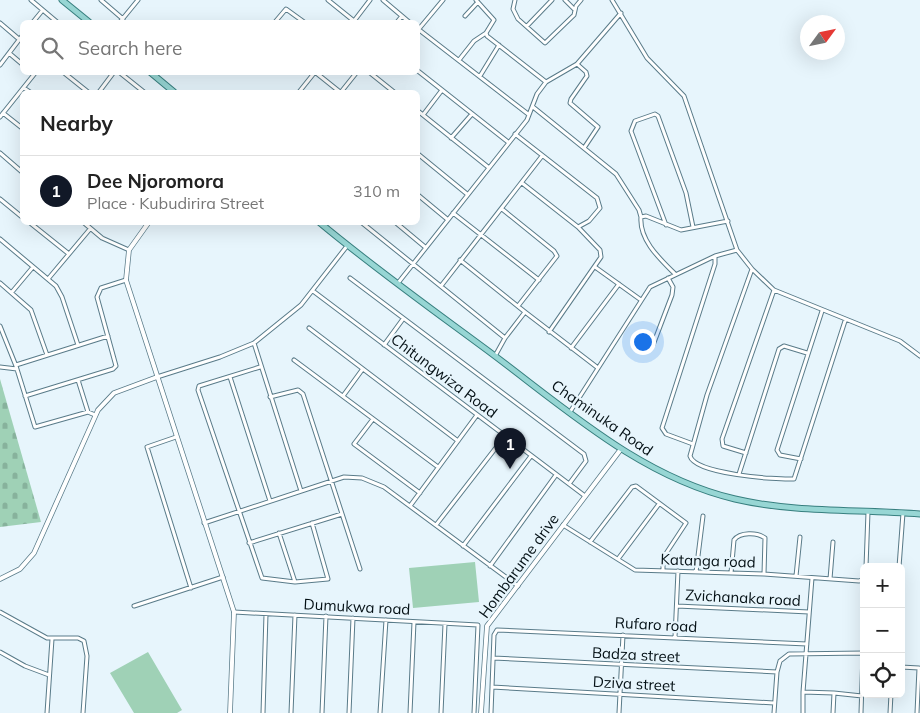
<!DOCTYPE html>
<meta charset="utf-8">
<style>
body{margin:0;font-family:Mulish,sans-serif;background:#f2f2f2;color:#222}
.controls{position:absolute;right:15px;bottom:15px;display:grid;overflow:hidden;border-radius:8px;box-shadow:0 5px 20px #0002}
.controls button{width:45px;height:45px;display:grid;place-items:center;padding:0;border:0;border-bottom:1px solid #e0e0e0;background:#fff;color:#222;font:25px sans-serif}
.compass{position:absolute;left:800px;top:15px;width:45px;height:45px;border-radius:50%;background:#fff;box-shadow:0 5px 20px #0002;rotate:57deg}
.you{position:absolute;left:642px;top:341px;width:18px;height:18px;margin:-12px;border:4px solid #fff;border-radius:50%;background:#1a73e8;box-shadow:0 0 0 8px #1a73e833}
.badge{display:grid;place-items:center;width:32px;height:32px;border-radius:50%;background:#111827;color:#fff;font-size:16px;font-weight:700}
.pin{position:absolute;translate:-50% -41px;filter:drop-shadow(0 1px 2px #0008)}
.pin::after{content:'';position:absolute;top:26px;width:18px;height:15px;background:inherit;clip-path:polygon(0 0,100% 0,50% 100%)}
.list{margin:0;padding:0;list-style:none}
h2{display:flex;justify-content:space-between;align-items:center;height:65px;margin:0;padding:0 20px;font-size:21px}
h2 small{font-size:16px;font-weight:400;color:#767676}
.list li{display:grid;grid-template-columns:32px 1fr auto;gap:15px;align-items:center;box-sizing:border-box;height:70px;padding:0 20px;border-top:1px solid #e0e0e0}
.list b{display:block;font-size:19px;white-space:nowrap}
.list p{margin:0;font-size:16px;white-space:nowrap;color:#767676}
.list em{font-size:16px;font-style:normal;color:#767676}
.icon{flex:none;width:28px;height:28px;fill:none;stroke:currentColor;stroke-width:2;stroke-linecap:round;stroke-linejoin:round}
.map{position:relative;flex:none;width:920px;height:713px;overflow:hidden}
.search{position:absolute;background:#fff;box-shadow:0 5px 20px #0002;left:20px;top:20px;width:400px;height:55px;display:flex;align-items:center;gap:12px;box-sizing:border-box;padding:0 18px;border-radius:8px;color:#767676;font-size:19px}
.panel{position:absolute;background:#fff;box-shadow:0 5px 20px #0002;left:20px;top:90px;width:400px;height:135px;border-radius:8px}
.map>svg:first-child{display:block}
.green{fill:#9fd1b6}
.cemetery{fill:url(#cemetery-stones)}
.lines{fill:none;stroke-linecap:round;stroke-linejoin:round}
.minor-casing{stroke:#597b89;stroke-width:5}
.tertiary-casing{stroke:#597b89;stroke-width:5.5}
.primary-casing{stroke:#377f7f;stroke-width:7}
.minor{stroke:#fff;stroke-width:3}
.tertiary{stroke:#fff;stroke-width:4}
.primary{stroke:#97d6d4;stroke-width:5}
.labels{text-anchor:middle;stroke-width:4.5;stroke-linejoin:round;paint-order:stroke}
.street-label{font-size:15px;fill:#041015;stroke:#e7f5fc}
</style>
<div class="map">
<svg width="920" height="713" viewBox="0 0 920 713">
<defs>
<pattern id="cemetery-stones" width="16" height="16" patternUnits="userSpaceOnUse" patternTransform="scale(1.25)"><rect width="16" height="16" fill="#9fd1b6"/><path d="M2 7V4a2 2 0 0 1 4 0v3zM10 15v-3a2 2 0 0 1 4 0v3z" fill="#87b29c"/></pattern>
</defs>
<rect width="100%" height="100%" fill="#e7f5fc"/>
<path class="green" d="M475 562 479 602 413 608 409 568Z
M148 652 182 710 177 713H134L110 673Z"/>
<path class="cemetery" d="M0 379 41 522 0 527Z"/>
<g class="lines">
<g class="minor-casing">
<path id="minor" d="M31 0 57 22
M101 0 123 19
M328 0 354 21
M383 0 409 22
M476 0 494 20 486 33 487 36 546 82
M515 0 513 9 518 19 545 43 574 15 576 6 581 0
M565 0 575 10
M465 16 478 2
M354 21 370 0
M33 22 42 11
M120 22 138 0
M275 22 286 9 304 22
M397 22 402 16
M0 23 20 40
M527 26 552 0
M418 29 528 114
M418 30 443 0
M9 53 22 64
M459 60 474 41 486 33
M577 64 586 72 587 76 571 99 570 103 598 127 584 148
M0 65 22 36
M418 71 508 142
M63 72 88 92
M119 72 144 92
M315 72 340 92
M369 72 394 92
M480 76 499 45
M24 88 30 92
M99 92 114 72
M299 92 315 72
M341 92 357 72
M533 107 616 174 639 210 641 217
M418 111 488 167
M3 113 22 128
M423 115 442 90
M0 117 36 72
M515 134 597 198 600 208 589 221 578 227 522 183
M451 138 472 114
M0 153 22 172
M418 154 467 194
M418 195 447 219
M0 199 22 217
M502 209 554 251 557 256 518 306
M453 213 539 280
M29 222 69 254
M83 222 102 238 129 250
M361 222 505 338 525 312 460 260
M395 222 425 247
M666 225 631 131 635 121 655 114 658 116 686 193 693 227
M0 239 56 286 62 297 78 345
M737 250 752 269 707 395 690 456C695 474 776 480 794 479L845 321
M595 267 641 300
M752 269 774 290 900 341 920 356
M675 274C660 259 639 240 641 217L646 216 681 230 728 221
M350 278 584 454 586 461 569 484
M48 279 90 229
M0 283 31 310 47 355
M398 283 527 120 537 94 546 82 577 64 621 13
M441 286 542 156
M313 291 585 496
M12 292 33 267
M525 312 598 368
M0 326 16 366 35 427 88 412
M309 328 458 441
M549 332 601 257 600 250 578 227
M254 343 301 491
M384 345 403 319
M653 345 672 295 673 287 668 278
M571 348 619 284
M495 356 505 338
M294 360 438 467
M16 365 108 336
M0 367 17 369
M260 367 199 386 198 390 262 578 295 582 328 579 312 523
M157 377 220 357 254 343 301 305 347 246
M230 377 270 501
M78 380 88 412 95 415
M25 396 113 369 116 366 97 297 101 288 126 280
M343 396 362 370
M270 397 298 390 303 394 360 569
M570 412 650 287 715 256 737 250 684 96 647 58 612 0
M373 419 354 444 420 493
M176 437 147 447 191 588
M693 444 666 434 662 428 715 264V256
M746 453 723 446 722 439 774 290
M801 459 780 455 777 450 822 311
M739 474 779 349 784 346 807 353
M410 506 477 415
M204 523 344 477 362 478 384 487 518 586
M436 525 505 436
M563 525 635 570 764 574 859 581 864 579
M279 533 295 582
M590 542 632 487 636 486 686 523 663 558V571
M249 543 342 514
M463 546 531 456
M618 559 659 504
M490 566 556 475
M866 567 868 512
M899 567 903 513
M696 572 703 516
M731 573 734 540C740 532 757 532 765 538L764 574
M796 576 800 537
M830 579 833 542
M134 606 223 577
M677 606 809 612
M0 612 47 638H78L84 641 87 656 83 713
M234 612 478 625 474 713
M675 637 678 571
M0 652 25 666 49 675
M493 658 777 672
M901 667 919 668
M492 687 774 703
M803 692 812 578
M834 693 862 696
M47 713 52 639
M263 713 266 614
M291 713 295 615
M322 713 326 616
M349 713 353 618
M380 713 386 620
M410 713 414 622
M441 713 445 624
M491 713 494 635 497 630 807 644
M619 713 623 635
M774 713 777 672 780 661 789 654 864 653
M803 713V692L834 693 833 713
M861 713 863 653
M890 713 891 694
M917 713 919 668"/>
</g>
<g class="tertiary-casing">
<path id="tertiary" d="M149 222 129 250 126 280 234 612 230 713
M0 579 20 569 34 553 98 410 114 393 157 377
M481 713 487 626 621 449"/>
</g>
<g class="primary-casing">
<path id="primary" d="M62 0 89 22
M150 72 174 92
M319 222C374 268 433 310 491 353 566 409 641 477 735 499 795 513 859 509 920 514"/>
</g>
<use href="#minor" class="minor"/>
<use href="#tertiary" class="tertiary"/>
<use href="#primary" class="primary"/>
</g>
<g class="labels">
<g class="street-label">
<text transform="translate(444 376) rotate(37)" y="5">Chitungwiza Road</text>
<text transform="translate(602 418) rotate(35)" y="5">Chaminuka Road</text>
<text transform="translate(708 561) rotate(2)" y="5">Katanga road</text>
<text transform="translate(519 566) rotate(-54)" y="5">Hombarume drive</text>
<text transform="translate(743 598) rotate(3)" y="5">Zvichanaka road</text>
<text transform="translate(357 607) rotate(3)" y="5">Dumukwa road</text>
<text transform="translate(656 625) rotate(3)" y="5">Rufaro road</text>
<text transform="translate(636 655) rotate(3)" y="5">Badza street</text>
<text transform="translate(634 684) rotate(3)" y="5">Dziva street</text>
</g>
</g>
</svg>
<div class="controls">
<button>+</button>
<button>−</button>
<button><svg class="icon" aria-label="locate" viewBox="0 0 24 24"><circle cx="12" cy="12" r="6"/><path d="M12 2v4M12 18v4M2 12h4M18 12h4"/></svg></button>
</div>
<svg class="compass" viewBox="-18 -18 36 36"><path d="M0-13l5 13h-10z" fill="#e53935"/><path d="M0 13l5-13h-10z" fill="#767676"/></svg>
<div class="you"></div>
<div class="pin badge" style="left:510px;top:469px">1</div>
<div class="search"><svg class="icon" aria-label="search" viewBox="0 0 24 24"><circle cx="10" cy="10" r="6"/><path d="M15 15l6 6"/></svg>Search here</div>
<section class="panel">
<h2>Nearby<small></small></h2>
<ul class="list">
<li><span class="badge">1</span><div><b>Dee Njoromora</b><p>Place · Kubudirira Street</p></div><em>310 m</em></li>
</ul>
</section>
</div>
